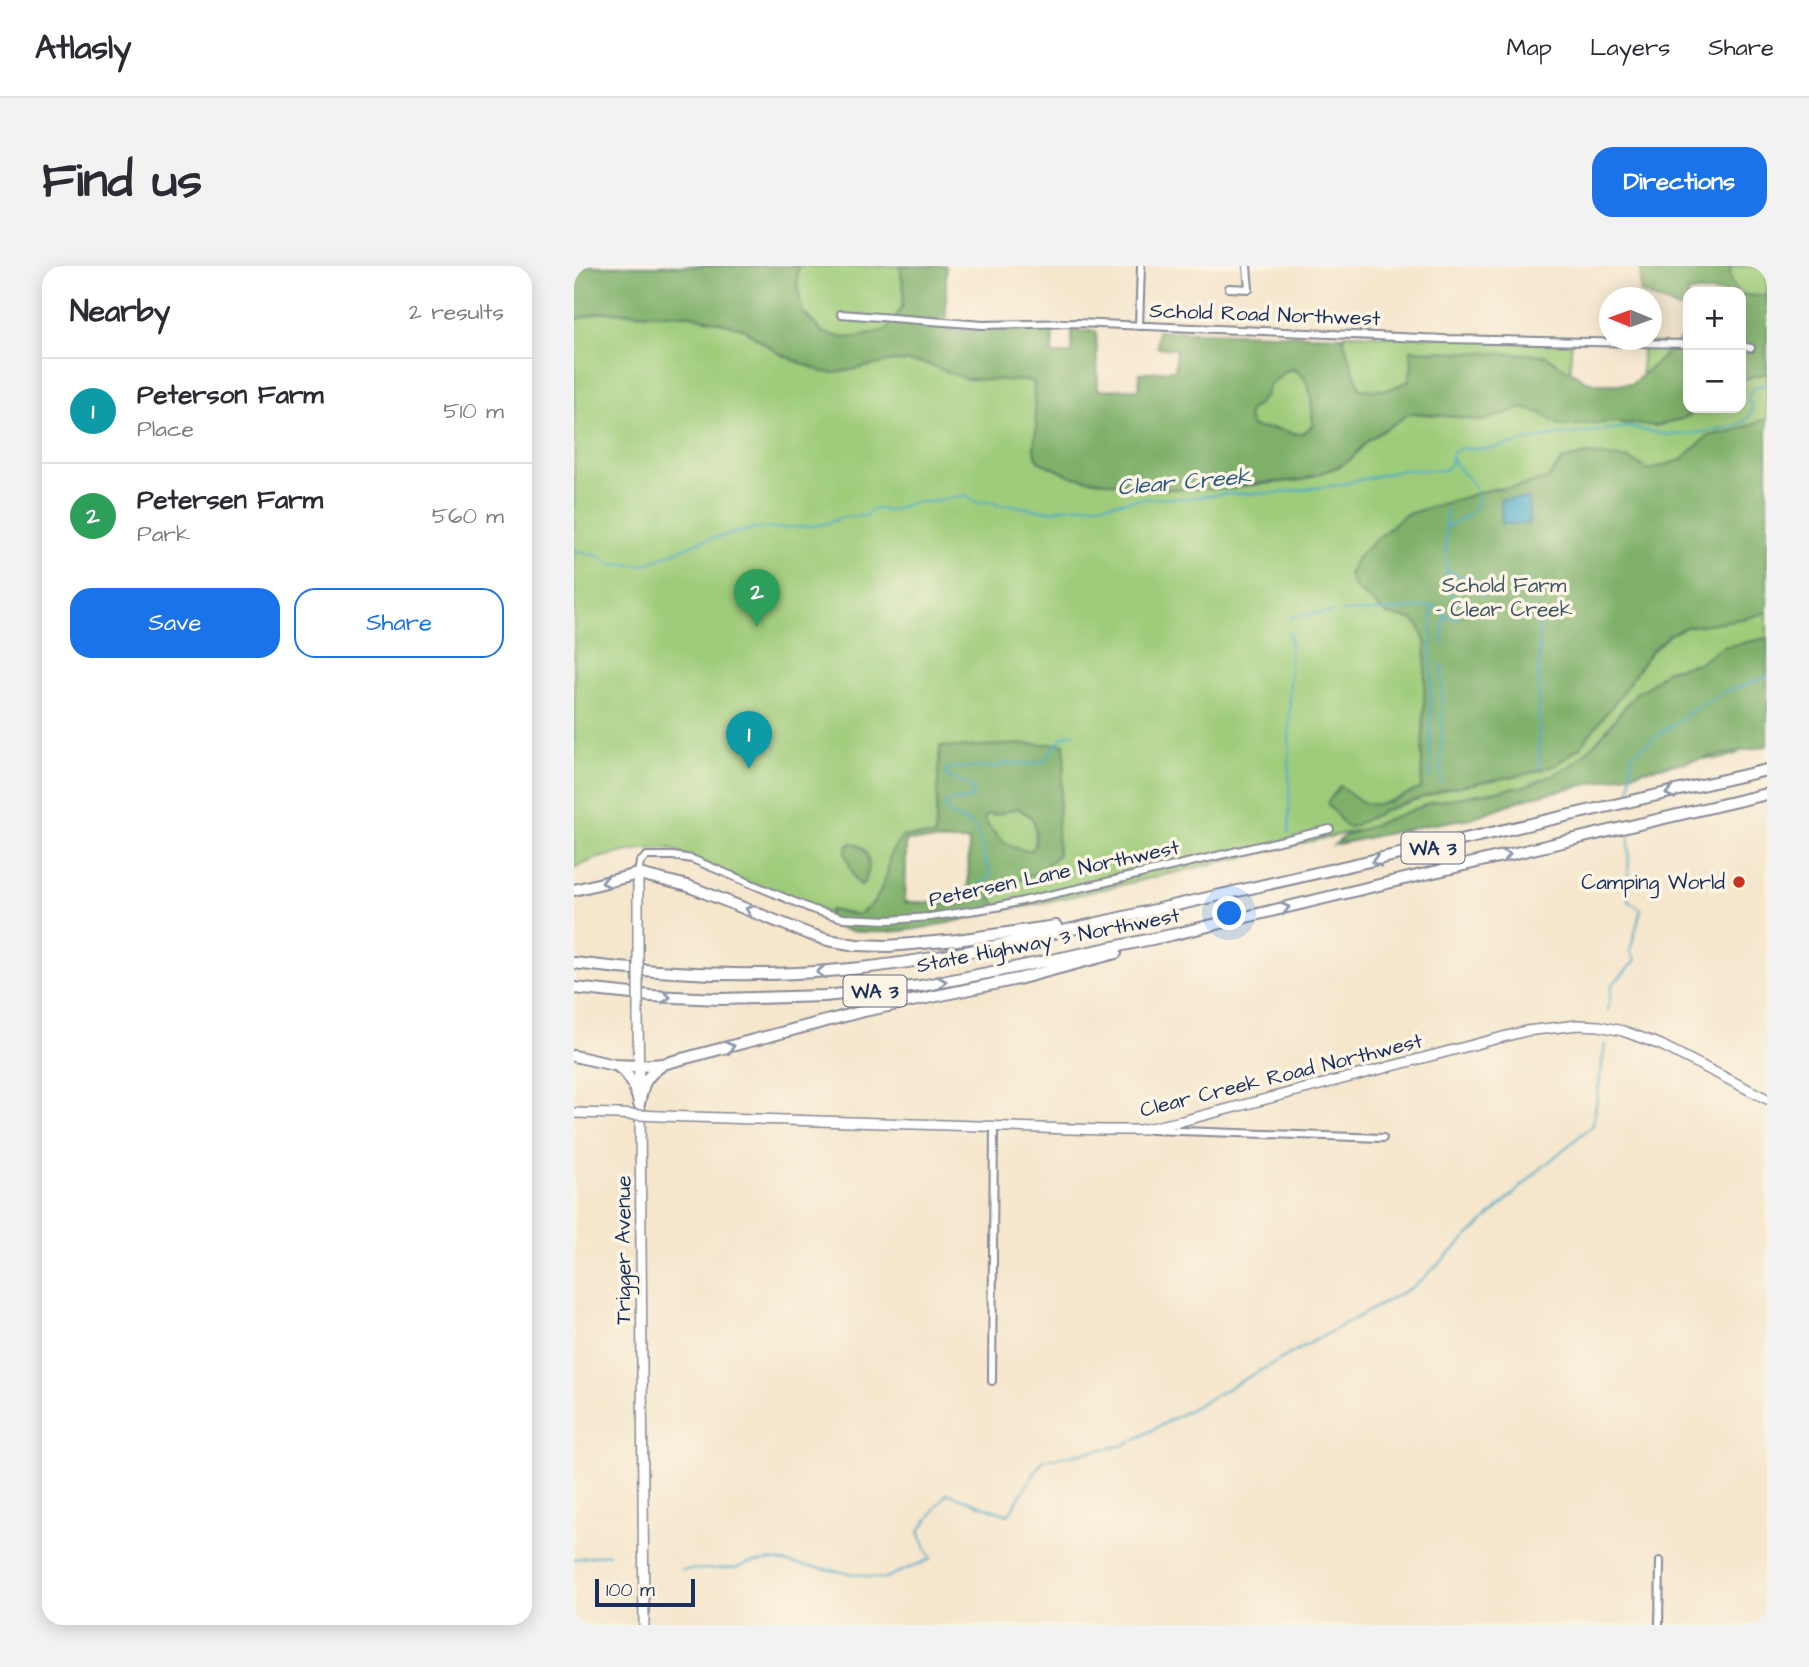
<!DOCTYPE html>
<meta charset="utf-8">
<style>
body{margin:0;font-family:"Architects Daughter",sans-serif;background:#f2f2f3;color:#2b2b33}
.controls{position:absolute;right:21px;top:21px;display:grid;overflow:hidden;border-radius:14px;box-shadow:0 4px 18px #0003}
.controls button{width:63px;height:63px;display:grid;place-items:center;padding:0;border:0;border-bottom:2px solid #e1e1e2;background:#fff;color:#2b2b33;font:35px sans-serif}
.compass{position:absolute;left:1025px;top:21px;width:63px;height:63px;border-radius:50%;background:#fff;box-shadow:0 4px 18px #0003;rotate:271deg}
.scale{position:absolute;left:21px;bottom:18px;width:100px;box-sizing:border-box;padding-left:7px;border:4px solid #1b2f5e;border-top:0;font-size:19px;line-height:24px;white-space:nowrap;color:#1b2f5e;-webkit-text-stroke:5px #fcf5e5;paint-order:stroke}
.you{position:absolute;left:656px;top:648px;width:24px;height:24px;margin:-18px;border:5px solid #fff;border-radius:50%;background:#1a73e8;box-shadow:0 0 0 10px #1a73e833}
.badge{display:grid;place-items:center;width:46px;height:46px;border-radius:50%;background:#1a73e8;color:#fff;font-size:23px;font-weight:700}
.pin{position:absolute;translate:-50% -58px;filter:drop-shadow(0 2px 4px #0008)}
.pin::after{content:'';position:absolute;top:37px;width:24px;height:21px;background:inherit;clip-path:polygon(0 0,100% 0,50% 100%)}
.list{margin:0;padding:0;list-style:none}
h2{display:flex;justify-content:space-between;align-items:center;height:91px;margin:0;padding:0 28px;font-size:30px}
h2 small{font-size:23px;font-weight:400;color:#7c7c81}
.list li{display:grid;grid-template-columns:46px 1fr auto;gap:21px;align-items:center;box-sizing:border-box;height:105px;padding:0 28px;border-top:2px solid #e1e1e2}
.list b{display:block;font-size:26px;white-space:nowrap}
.list p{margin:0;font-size:23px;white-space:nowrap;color:#7c7c81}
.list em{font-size:23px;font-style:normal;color:#7c7c81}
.actions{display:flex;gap:14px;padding:21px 28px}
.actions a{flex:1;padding:16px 0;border:2px solid #1a73e8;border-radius:21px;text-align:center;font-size:24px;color:#1a73e8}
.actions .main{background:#1a73e8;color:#fff}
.map{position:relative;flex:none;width:1193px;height:1359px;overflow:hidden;border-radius:21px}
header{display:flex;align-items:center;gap:42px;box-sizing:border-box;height:98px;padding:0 35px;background:#fff;border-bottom:2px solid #e1e1e2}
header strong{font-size:33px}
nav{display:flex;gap:38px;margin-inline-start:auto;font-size:24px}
.intro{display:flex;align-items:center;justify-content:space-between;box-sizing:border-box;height:168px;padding:0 42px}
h1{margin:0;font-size:49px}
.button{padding:18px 32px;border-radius:21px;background:#1a73e8;color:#fff;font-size:24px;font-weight:700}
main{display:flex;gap:42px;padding:0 42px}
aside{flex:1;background:#fff;border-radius:21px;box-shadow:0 4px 18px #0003}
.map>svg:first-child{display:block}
.green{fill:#9fcc7a;stroke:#5d7e6c;stroke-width:2;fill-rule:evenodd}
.forest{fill:#7fb06a;stroke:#4d7064;stroke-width:2;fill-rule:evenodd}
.water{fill:#48a9c8;stroke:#326c93;stroke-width:2}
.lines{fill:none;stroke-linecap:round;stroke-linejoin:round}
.stream{stroke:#48a9c8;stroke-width:2}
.street-casing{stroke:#888a95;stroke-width:10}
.secondary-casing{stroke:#888a95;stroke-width:12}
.highway-casing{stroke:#888a95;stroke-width:14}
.street{stroke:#fff;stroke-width:6}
.secondary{stroke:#fff;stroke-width:9}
.highway{stroke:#fff;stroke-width:10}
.secondary-bridge-casing{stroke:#888a95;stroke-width:12;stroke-linecap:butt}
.secondary-bridge{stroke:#fff;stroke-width:9}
.oneway{stroke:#8d97ae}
.poi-dot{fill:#c8321e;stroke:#fcf5e5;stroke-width:2.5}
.labels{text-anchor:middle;stroke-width:7;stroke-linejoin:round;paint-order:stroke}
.shield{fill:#fcf5e5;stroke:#5e6a86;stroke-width:2}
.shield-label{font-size:19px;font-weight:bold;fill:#1b2f5e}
.street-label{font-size:21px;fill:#1b2f5e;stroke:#fcf5e5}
.park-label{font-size:21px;fill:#3c5665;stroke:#fcf5e5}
.poi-label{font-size:21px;fill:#1b2f5e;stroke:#fcf5e5;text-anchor:end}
.water-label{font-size:23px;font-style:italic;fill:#2b5a83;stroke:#fcf5e5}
</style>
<header>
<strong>Atlasly</strong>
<nav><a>Map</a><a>Layers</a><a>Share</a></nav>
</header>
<div class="intro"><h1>Find us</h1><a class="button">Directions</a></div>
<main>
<aside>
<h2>Nearby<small>2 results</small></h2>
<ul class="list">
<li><span class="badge" style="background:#0f9aa8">1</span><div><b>Peterson Farm</b><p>Place</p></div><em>510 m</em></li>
<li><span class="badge" style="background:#2e9e5b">2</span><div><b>Petersen Farm</b><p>Park</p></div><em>560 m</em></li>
</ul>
<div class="actions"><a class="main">Save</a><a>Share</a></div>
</aside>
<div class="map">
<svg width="1193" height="1359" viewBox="0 0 1193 1359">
<rect width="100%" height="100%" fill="#fcf5e5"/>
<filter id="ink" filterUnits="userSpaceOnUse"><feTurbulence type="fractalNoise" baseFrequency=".0143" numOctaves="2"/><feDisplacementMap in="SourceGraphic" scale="14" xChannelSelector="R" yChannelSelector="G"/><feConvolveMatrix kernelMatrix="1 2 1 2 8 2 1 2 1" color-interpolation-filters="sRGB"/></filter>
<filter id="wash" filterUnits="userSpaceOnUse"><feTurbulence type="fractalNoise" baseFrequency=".00686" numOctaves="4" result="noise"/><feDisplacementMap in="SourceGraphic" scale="28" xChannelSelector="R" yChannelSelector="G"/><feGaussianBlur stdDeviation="1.57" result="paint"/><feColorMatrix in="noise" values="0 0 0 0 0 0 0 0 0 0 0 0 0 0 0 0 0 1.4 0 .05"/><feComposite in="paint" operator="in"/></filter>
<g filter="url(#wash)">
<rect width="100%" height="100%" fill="#f5e6cc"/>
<path class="green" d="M224 0H326L330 24 328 42 313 63 469 67 468 197 500 211 580 223H644L728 214 768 199 770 68 997 75 996 146 1067 148 1068 77H1090L1089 147 1117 148 1132 142H1167V26H1114L1069 0H1193V469L1160 489 1145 493 1099 492 450 641 325 656 267 653 151 608 95 582 69 583 50 586 21 593 0 602V49H16L27 46 117 49 134 53 238 56 228 45 223 16ZM332 573 395 575 394 638 331 636Z
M719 103C740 110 737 140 739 159L732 166 724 168 700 162 684 163 677 160 674 151 675 145 692 129 694 120 712 105Z"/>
<path class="forest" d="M0 0H224L223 16 228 45 248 66 269 72 289 70 312 64 328 42 330 24 326 0H372V57L377 64H479L478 88H498V65H522L524 124 565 123 566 107 601 104 602 83 583 81V65L768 70 786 123 813 124 835 115 838 97 836 84 970 89 1012 115 1026 118H1058C1072 105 1110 76 1114 61V142H1132L1107 153 1082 160 1039 156 987 160 966 147 949 142 908 155 883 151 837 147 794 174 777 193 766 200 728 214 673 218 658 223H580L500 211 464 195 460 183 462 162 459 115 392 113 350 97 320 95 262 107 249 106 206 88 168 62 117 49 27 46 0 54ZM719 103C740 110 737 140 739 159 723 175 718 165 702 163 689 161 671 168 675 145L686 136 692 128 694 120 712 105Z
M1067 0H1156L1157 14 1164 26H1114V52L1108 44 1066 26Z
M1167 28 1178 30 1193 29V107L1173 112 1167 116Z
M1192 153H1193V346L1174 352 1113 361 1096 368 1076 387 1045 431 1006 481 982 499 952 508 876 522 814 543 777 561H772L753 537 766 520C775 527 785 537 797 538 808 540 836 527 847 522L852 379 846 362 840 354 814 349 781 322 775 309 784 290 830 249 918 223 943 221 973 213 989 194 1011 188 1056 193 1075 204 1107 194 1134 170 1162 164Z
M1193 372V480L1070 504 1033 514 953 532 897 552 853 559 760 579 770 570 859 536 951 520 984 507 1002 496 1025 473 1062 427 1072 422 1093 404 1125 397 1149 381Z
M454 478H490L491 492 483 558 484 589C474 599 463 607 450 612 437 618 424 617 418 632L421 638 432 641C388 655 324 671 278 665 270 664 261 660 252 657L256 644 284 649 298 638 305 628 313 608 316 588 329 570H361L366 480 382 481ZM443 542C463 552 463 558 461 580L456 585C434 583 421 571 410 553L413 549C426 549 431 546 443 542ZM332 574 395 575 394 638 331 636Z
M278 577C298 581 298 605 288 619H286L280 611 271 587 274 579Z"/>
<path class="water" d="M927 233H955V258H928Z"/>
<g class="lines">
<path class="stream" d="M872 261C890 253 912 243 900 220 897 214 892 211 888 207 884 203 881 198 878 193
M0 285 25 290 36 298 70 299 127 275 148 270 178 263 226 261 247 259 271 251 291 250 301 242 315 245 340 236H354L393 229 400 236H418L424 239H439L456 243 481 245 488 242 534 238 566 233 614 232 649 228 701 227 765 219 828 204H872L876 198 878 187 887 182 914 183 973 171 1053 161 1094 169 1117 168 1161 160 1170 156 1177 148 1178 139 1174 134V128C1179 123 1185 118 1193 118
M872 287V243
M873 305C889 309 901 316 910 330
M965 340V502
M767 346 812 345 860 340 878 353 885 351C893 339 881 332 873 323L872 292
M716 354 718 351 758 346
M869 377V354L872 351
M856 512 858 342
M867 517 868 399
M1056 526 1058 488 1116 446 1150 426 1193 411
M715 567 716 367
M390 628 410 616 415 612 416 606 411 594 402 561C389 551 384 558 371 542L373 536C381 533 388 536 397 532L400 525 395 519 373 510 371 506 374 502 423 501 433 497 460 498 471 494 489 470 501 467
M1034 744 1038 719 1062 694 1056 685 1067 643 1054 634 1055 569
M0 1293 35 1288
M108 1304 162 1302 175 1297 198 1294 309 1313 357 1293 345 1266 373 1227 434 1249 469 1194 551 1179 842 1019 965 904 1019 859 1031 778"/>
</g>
</g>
<g filter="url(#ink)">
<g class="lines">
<g class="street-casing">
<path id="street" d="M655 22 675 23 673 0
M267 48 409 59 503 57 870 73 1114 78
M565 60 567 0
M1167 80 1177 82
M64 608 66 596 73 590H99L118 593 240 644 269 652 315 654 356 651 422 641 537 615 756 563
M577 864 809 872
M418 1115 420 861
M1085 1359 1086 1295"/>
</g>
<g class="secondary-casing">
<path id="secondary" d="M64 608V679
M64 751 65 826
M66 844 70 1359
M0 847 43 848
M86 850 529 864H566L608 855 952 765 1004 759 1025 760 1049 765 1087 779 1193 833"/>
</g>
<g class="highway-casing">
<path id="highway" d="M0 624 64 608 69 609 114 620 235 668 254 674 282 679 314 680 383 674 482 660
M0 697C88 708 178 712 266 704 327 699 386 688 445 675L1193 504
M0 722 77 730 147 733 250 730 347 720 444 701 597 669 809 618 1193 528
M0 790 40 799 65 800 89 798 290 745 444 713 542 687
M43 800C57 809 60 820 65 836
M65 838C69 818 70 812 87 800"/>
</g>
<use href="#street" class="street"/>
<use href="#secondary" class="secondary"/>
<use href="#highway" class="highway"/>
<g class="secondary-bridge-casing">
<path id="secondary-bridge" d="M64 751V679
M43 848 86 850"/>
</g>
<use href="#secondary-bridge" class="secondary-bridge"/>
</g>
<defs><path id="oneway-chevron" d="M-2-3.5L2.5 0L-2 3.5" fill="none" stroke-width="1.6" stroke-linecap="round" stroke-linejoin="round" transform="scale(1.75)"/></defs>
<g class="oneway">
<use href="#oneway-chevron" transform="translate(1096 527) rotate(167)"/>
<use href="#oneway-chevron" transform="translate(932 589) rotate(-13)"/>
<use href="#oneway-chevron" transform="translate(802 595) rotate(167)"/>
<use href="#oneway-chevron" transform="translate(32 616) rotate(167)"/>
<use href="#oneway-chevron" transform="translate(711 642) rotate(-14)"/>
<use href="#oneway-chevron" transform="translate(176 644) rotate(-158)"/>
<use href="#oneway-chevron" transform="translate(247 706) rotate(176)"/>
<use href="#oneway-chevron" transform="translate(368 716) rotate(-10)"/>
<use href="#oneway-chevron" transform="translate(92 731) rotate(4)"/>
<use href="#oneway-chevron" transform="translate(156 781) rotate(-15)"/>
</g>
</g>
<circle class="poi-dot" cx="1165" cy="616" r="7"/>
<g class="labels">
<g class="shield">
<rect x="827.5" y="566.5" width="63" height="31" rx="5"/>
<rect x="269.5" y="709.5" width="63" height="31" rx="5"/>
</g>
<g class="shield-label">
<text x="859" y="589">WA 3</text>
<text x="301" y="732">WA 3</text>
</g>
<g class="street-label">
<text transform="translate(691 48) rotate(2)" y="7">Schold Road Northwest</text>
<text transform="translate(480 607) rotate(-12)" y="7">Petersen Lane Northwest</text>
<text transform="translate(474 674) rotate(-11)" y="7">State Highway 3 Northwest</text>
<text transform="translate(707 809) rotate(-14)" y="7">Clear Creek Road Northwest</text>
<text transform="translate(49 984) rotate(-90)" y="7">Trigger Avenue</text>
</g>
<g class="park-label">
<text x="930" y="326">Schold Farm<tspan x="930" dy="24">- Clear Creek</tspan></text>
</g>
<g class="poi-label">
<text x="1151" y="623">Camping World</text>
</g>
<g class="water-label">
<text transform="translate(610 215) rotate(-5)" y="8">Clear Creek</text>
</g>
</g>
</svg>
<div class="controls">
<button>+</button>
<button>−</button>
</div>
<svg class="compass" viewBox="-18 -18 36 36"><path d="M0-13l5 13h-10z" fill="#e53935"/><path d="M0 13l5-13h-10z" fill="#7c7c81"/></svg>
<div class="scale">100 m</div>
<div class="you"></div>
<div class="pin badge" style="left:175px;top:503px;background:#0f9aa8">1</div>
<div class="pin badge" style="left:183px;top:361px;background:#2e9e5b">2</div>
</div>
</main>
